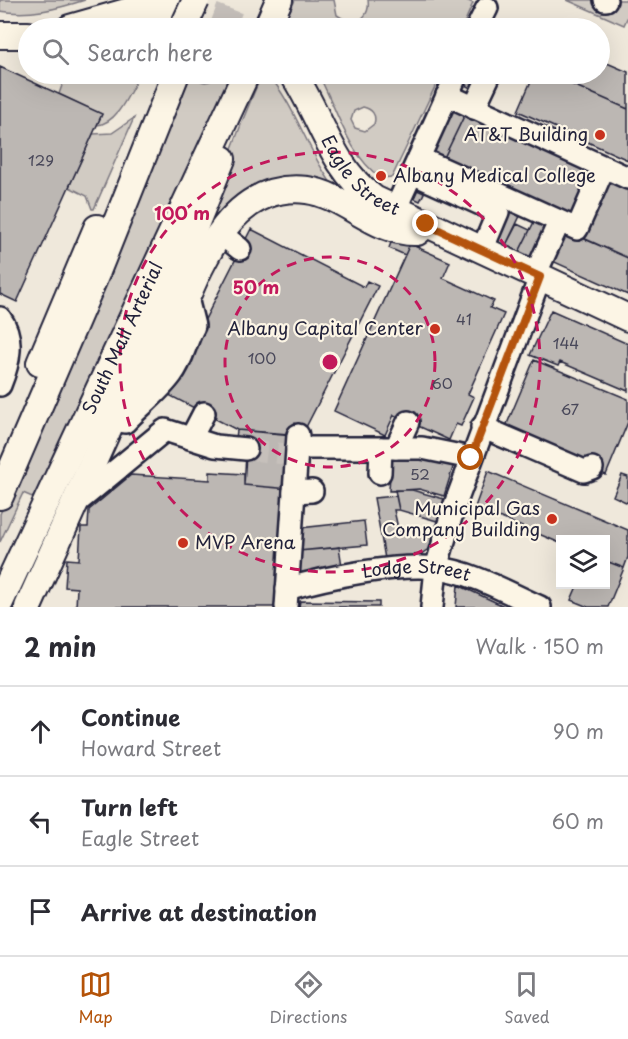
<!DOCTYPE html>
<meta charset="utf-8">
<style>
body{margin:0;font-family:"Playpen Sans",sans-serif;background:#f2f2f3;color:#2b2b33}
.controls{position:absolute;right:18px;bottom:18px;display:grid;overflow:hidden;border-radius:0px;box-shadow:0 6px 24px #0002}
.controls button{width:54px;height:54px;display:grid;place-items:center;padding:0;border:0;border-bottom:2px solid #e1e1e2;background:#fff;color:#2b2b33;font:30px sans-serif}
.stop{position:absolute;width:18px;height:18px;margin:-14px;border:4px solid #b45309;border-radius:50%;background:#fff}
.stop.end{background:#b45309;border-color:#fff;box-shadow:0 2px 6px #0008}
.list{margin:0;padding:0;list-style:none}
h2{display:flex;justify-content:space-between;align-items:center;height:78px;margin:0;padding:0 24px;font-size:26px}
h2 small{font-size:20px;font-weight:400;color:#7c7c81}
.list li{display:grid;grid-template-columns:39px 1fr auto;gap:18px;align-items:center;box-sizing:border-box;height:90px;padding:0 24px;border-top:2px solid #e1e1e2}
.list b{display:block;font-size:22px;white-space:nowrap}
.list p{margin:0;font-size:20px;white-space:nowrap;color:#7c7c81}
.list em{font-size:20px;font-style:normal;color:#7c7c81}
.icon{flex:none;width:33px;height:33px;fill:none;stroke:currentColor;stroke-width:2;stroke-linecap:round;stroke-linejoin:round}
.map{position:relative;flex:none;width:628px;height:607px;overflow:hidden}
.search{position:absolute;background:#fff;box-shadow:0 6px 24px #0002;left:18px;right:18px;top:18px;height:66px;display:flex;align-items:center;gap:15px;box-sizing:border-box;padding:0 21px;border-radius:33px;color:#7c7c81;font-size:22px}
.sheet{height:348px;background:#fff}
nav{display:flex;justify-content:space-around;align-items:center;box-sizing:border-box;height:84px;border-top:2px solid #e1e1e2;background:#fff;font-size:16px;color:#7c7c81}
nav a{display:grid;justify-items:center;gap:3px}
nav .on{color:#b45309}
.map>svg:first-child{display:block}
.green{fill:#d1cbc3;stroke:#7a767f;stroke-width:1.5;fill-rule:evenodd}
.building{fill:#bcb7b3;stroke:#22223b;stroke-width:1.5}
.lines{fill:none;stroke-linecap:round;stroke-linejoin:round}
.minor-tunnel{stroke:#c6c0bb;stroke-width:21;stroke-dasharray:21 10;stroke-linecap:butt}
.major-tunnel{stroke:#c6c0bb;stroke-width:26;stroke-dasharray:26 13;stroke-linecap:butt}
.minor-casing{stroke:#22223b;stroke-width:26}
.major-casing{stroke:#22223b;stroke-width:30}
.minor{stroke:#fcf5e5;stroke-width:21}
.major{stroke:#fcf5e5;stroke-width:26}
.major-bridge-casing{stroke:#22223b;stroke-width:30;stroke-linecap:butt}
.major-bridge{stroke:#fcf5e5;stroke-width:26}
.route{stroke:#b45309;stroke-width:8}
.ring{fill:none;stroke:#c2185b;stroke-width:3;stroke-dasharray:10 8}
.poi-dot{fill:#c8321e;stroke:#fcf5e5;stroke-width:2}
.labels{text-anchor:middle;stroke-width:4.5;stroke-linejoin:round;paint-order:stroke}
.number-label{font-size:15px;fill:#484759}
.poi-label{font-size:18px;fill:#22223b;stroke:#fcf5e5;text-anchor:end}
.street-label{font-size:18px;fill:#22223b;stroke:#fcf5e5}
.centre{fill:#c2185b;stroke:#fcf5e5;stroke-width:3}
.ring-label{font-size:18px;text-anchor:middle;font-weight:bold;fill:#c2185b;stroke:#fcf5e5;stroke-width:4.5;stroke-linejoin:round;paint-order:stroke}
</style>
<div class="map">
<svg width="628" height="607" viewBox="0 0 628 607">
<rect width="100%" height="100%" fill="#efe8db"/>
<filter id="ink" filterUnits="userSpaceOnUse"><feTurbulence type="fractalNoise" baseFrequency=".0167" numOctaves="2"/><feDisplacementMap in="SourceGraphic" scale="12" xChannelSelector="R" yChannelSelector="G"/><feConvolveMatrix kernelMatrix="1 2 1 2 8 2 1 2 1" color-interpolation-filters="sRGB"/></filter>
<g filter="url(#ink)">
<path class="green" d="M0 0H85C57 9 30 16 0 11Z
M295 0H334L337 15 350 23C363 21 370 13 368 0H466L473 3 462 28H282Z
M567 0H628V16L624 25Z
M66 74H140C130 90 119 123 97 125L102 114 59 94Z
M183 74H194C200 85 212 84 217 74H237L37 499 23 493 0 542V514L41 423Z
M262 74H268C298 110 309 157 340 195L296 185 203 247C215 188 238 129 262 74Z
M318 74H441L392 177 381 178C347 154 337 108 318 74ZM363 107C372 109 377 115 374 124L365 131 355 128 351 120 354 111Z
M134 118 94 209H92L87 196 69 187 93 134 112 133Z"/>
<path class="building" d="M600 60 628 72V109L548 74H600Z
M0 67 102 114 17 302 0 294Z
M469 74H482L474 90 463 84Z
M534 74H548L628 109V160L518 111Z
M452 108 465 114 442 162 430 156Z
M465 114 594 174 572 222 442 162Z
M609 180 628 188V258L581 237Z
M415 189 424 193 420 201 411 197Z
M510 208 521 214 505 247 493 241Z
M536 218 551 224 533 262 518 254Z
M517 224 530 230 518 254 505 247Z
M251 229 364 287 367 281 378 286 302 435 237 430 167 394Z
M564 230 628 258V295L550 260Z
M393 237 410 244 405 255 389 248Z
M410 244 450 262 443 278 494 301 490 308 504 314 468 394 474 397 461 426 456 424 449 440 394 415 385 435 334 411Z
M551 310 628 344V391L560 362 558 366 530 355Z
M534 360 628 399V422L606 475 504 431Z
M237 430 294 435 290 489 244 485 247 440 236 439Z
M391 455 455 461 444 496 419 489 389 491Z
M488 471 628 530V557L624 568 606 561V540H560V543L475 507Z
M210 472 244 474V485L290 489 283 607H76L77 588 65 587 67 559 79 560 81 527H88L89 510 131 475 210 480Z
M622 475 628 477V503L613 496Z
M395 490H412L444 499 437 521 399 510Z
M396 496 399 510H394L399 533 381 536 374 498Z
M364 521 367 545 299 551 300 528Z
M433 528 430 548 418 556 385 559 381 536Z
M339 547 342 566 299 573V551Z
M606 561 624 568 608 607H588L571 600 578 584H606Z
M458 585 506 607H456Z
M300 601 379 602V607H299Z"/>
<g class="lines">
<path class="minor-tunnel" d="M246 449 292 455"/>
<path class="major-tunnel" d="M175 7 205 13 244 28"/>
<g class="minor-casing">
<g id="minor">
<path d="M605 0H606"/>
<path d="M477 28 487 8"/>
<path d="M447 95 628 178"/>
<path d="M474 108 490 74"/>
<path d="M419 158 577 229 604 167"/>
<path d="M412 173 498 212 482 250"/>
<path d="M395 210 457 74"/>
<path d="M219 232 240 249"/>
<path d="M535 275 555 231"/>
<path d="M0 318C15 338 9 363 0 385"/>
<path d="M125 422C140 406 159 392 172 374 183 360 185 342 194 326L187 298"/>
<path d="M482 427 584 471 592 468"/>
<path d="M191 438 204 413"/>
<path d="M297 448H422L471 458"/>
<path d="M396 448 408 422"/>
<path d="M380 473 381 448"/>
<path d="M294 492 312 491"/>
<path d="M75 504 165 430 215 446 246 449"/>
<path id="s1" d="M287 589C326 577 398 563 437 568 473 572 508 593 540 607"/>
<path d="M286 607 298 435"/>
<path d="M432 607 436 568 453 510 540 277"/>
</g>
</g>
<g class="major-casing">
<g id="major">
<path d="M70 28 137 9 175 7"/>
<path d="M267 28 279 0"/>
<path d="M0 35H28"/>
<path id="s2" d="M293 74C321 116 331 167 374 199L628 318"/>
<path d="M40 363 97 228"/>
<path d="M134 407C148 384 160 359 171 334 196 277 225 180 307 190 345 195 377 234 417 232L426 224"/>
<path d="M0 496 98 269 176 74"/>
<path id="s3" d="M0 602 246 74"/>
<path d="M28 607 148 340 222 159"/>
</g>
</g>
<use href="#minor" class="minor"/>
<use href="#major" class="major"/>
<g class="major-bridge-casing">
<path id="major-bridge" d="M183 28 196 0"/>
</g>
<use href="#major-bridge" class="major-bridge"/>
</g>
</g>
<g class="lines" filter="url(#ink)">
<path class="route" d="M426 224 540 277 471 458"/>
</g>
<g class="ring">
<circle cx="330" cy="362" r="105"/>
<circle cx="330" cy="362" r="210"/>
</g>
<g class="poi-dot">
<circle cx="600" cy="135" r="6"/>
<circle cx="381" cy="176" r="6"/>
<circle cx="435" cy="329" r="6"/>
<circle cx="552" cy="519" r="6"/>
<circle cx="183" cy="543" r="6"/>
</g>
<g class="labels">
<g class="number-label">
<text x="41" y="166">129</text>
<text x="464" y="325">41</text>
<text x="566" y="349">144</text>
<text x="262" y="364">100</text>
<text x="442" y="389">60</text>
<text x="570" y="415">67</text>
<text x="420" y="480">52</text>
</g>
<g class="poi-label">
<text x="588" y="141">AT&amp;T Building</text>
<text x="393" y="182" text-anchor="start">Albany Medical College</text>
<text x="423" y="335">Albany Capital Center</text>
<text x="540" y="515">Municipal Gas<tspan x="540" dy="21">Company Building</tspan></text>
<text x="195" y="549" text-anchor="start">MVP Arena</text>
</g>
<g class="street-label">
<text dy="6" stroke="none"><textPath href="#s2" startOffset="124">Eagle Street</textPath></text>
<text dy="6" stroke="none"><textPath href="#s3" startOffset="291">South Mall Arterial</textPath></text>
<text dy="6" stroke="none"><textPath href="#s1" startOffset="132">Lodge Street</textPath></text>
</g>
</g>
<circle cx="330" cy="362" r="9" class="centre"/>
<g class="ring-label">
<text x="182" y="220">100 m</text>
<text x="256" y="294">50 m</text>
</g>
</svg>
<div class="controls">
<button><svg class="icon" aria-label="layers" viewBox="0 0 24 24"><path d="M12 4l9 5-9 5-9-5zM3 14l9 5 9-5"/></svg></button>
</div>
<div class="stop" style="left:471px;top:458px"></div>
<div class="stop end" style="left:426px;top:224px"></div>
<div class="search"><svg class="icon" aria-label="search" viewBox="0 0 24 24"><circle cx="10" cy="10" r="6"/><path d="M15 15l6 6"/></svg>Search here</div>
</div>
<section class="sheet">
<h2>2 min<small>Walk · 150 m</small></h2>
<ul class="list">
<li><svg class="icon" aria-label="ahead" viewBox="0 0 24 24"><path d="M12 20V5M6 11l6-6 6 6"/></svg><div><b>Continue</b><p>Howard Street</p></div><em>90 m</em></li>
<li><svg class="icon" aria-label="left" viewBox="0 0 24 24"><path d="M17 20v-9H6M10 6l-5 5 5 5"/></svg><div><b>Turn left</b><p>Eagle Street</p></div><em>60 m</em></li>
<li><svg class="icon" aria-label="arrive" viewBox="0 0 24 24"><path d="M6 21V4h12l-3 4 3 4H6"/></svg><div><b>Arrive at destination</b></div></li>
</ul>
</section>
<nav>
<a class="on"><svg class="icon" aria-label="map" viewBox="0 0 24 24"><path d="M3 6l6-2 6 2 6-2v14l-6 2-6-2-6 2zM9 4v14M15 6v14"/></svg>Map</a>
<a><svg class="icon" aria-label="directions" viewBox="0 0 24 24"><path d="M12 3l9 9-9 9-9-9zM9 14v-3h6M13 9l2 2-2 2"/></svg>Directions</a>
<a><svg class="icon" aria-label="saved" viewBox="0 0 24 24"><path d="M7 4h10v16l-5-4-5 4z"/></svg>Saved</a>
</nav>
